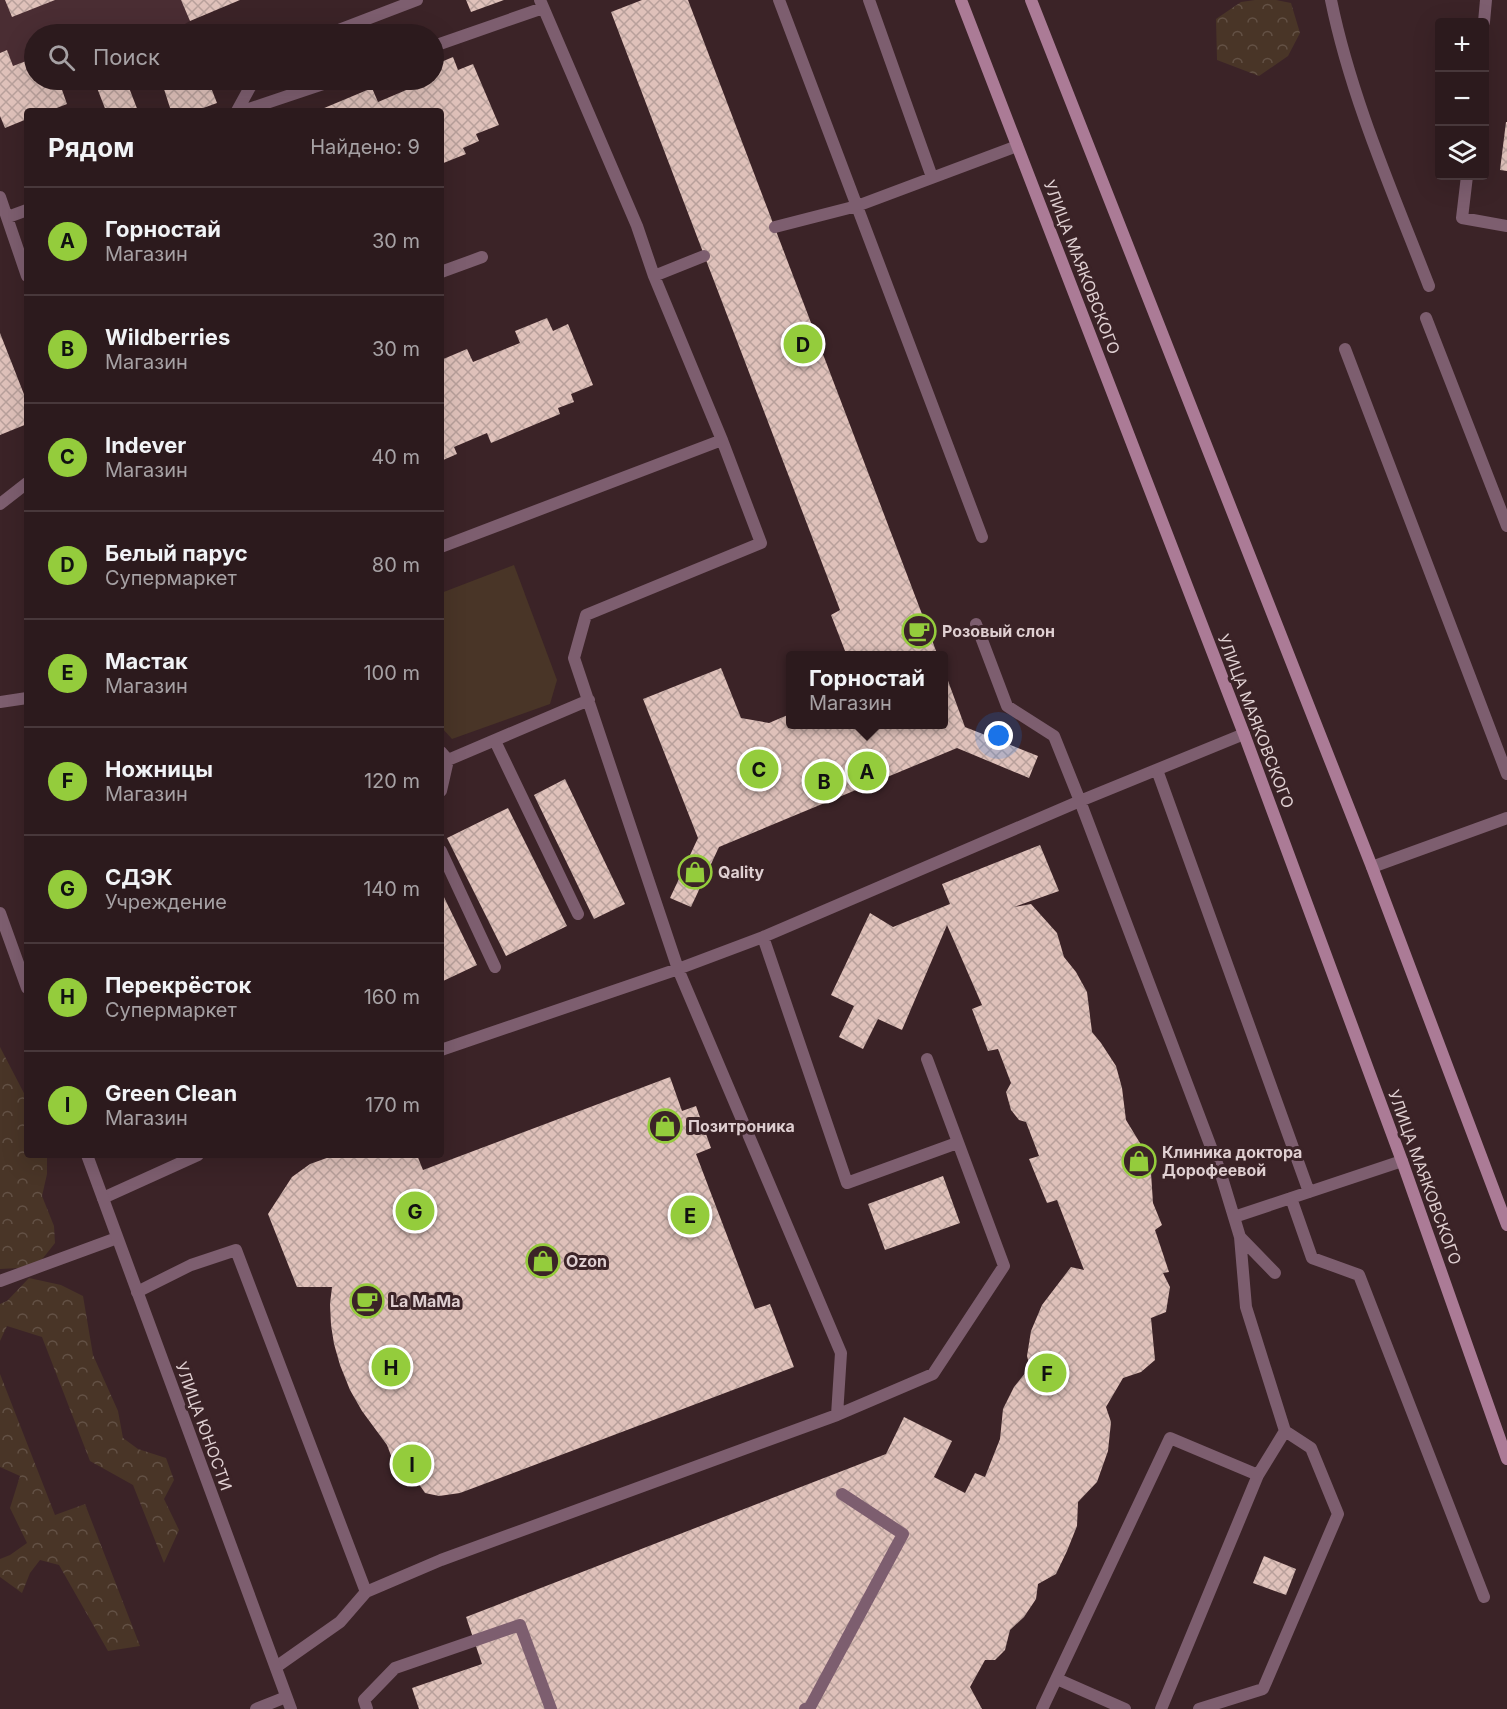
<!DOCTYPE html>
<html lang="ru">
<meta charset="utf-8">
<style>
body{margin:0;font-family:Inter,sans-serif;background:#38272a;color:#f1f3f6}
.controls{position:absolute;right:18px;top:18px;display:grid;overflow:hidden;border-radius:6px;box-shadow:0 6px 24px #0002}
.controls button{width:54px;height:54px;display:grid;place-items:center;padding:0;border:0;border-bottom:2px solid #48383b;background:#2c1a1d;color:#f1f3f6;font:30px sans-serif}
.you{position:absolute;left:999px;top:736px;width:21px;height:21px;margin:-15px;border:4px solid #fff;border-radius:50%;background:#1a73e8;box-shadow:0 0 0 9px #1a73e833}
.badge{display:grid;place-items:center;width:39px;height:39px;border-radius:50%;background:#94cc3c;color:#111;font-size:20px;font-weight:700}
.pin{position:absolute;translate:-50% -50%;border:3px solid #fff;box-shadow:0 2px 6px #0006}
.popup{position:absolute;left:786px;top:651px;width:162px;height:78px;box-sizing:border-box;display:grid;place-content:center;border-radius:6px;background:#2c1a1d;filter:drop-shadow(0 2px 4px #0005);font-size:20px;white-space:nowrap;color:#a6a1a4}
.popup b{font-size:22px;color:#f1f3f6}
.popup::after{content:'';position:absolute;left:50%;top:100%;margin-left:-12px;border:12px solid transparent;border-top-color:#2c1a1d}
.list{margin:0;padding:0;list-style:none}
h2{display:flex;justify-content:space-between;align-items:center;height:78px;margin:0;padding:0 24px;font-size:26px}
h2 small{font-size:20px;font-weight:400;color:#a6a1a4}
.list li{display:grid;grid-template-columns:39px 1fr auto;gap:18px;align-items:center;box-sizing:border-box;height:108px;padding:0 24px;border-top:2px solid #48383b}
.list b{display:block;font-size:22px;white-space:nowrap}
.list p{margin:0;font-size:20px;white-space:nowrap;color:#a6a1a4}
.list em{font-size:20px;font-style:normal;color:#a6a1a4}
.icon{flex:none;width:33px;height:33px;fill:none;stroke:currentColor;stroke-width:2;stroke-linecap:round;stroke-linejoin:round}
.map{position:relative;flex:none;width:1507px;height:1709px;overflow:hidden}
.search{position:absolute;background:#2c1a1d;box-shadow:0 6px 24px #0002;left:24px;top:24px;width:420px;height:66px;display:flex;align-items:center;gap:15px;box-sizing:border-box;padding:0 21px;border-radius:33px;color:#a6a1a4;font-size:22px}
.panel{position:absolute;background:#2c1a1d;box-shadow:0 6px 24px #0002;left:24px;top:108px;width:420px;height:1050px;border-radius:6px}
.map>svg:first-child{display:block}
.built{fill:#4a2d33}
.forest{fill:url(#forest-crowns)}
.green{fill:#493527}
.building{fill:url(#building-cross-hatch)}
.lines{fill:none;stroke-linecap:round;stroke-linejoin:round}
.service{stroke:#7d5e6f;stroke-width:12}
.tertiary{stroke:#7d5e6f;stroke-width:12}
.secondary{stroke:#ab7b96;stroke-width:12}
.labels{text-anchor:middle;stroke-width:6;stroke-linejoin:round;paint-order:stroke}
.street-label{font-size:16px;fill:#dfcfd1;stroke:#3b2327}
.poi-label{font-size:16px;font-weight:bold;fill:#dfcfd1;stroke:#3b2327;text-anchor:start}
</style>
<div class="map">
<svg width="1507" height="1709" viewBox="0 0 1507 1709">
<defs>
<pattern id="forest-crowns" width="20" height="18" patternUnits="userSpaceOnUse" patternTransform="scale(1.5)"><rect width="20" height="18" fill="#493527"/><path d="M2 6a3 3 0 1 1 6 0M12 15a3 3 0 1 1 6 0" fill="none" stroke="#635145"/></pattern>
<pattern id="building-cross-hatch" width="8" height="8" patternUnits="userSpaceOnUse" patternTransform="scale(1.5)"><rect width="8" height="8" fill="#dfc1ba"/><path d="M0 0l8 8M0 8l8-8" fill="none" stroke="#b8a09b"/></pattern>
</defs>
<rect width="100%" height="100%" fill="#3b2327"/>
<path class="built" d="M0 0H181L190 21 168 34H109L107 30 96 34H34V58L13 66 7 50 0 53Z"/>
<path class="forest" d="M1255 0H1276L1291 3 1300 33 1288 56 1259 76 1217 60 1216 19 1241 2Z
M0 1047 27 1099V1155H47V1174L42 1196 54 1226 55 1243 36 1267 0 1269Z
M29 1278 61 1285 83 1296 93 1355 118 1411 123 1438 138 1449 166 1458 174 1480 164 1499 179 1530 164 1563 133 1485 90 1461 42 1337 7 1326 0 1341V1304L7 1301Z
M0 1374 55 1515 85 1504 140 1646 108 1651 59 1565 40 1560 30 1573 22 1593 0 1577V1559L10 1555 27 1543 10 1508 20 1476 0 1467Z"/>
<path class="green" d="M514 565 557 680 550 704 452 739 441 727V593Z"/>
<path class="building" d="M5 0H55L12 17Z
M181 0H240L190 21Z
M466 0H504L471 12Z
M642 0H688L938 656H847L831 615 840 610 611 12Z
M7 50 13 66 34 58V80H79L61 87 67 104 49 111H27V119L5 128 0 116V53Z
M453 57 458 70 473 64 499 125 476 134 479 141 463 148 466 154 441 164V111H317L372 88 378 102 425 82 424 80H434V65Z
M94 80H126L138 111H106Z
M182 80H208L217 103 195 111H171L163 86Z
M1506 122H1507V171L1500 170Z
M547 318 553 331 568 324 593 385 571 394 574 402 558 408 560 414 491 443 487 433 454 447 457 454 441 461V360L467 349 473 362 520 343 515 331Z
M0 333 27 402V424L0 435Z
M721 668 741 718 769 723 790 714V724H944V670L965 727 1038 756 1029 778 957 748 719 847 691 907 670 898 698 838 643 699Z
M565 779 625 904 594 919 534 795Z
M508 808 567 926 506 956 447 838Z
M1040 845 1059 891 1014 907 1031 904 1057 933 1064 957 1076 972 1087 992 1092 1032 1101 1043 1116 1066 1122 1088 1126 1120 1140 1143 1151 1173 1153 1203 1162 1225 1155 1230 1169 1272 1163 1273 1170 1287 1166 1312 1151 1318 1155 1360 1141 1372 1123 1378 1106 1407 1111 1422 1108 1451 1097 1482 1078 1502 1077 1526 1067 1551 1056 1574 1038 1584 1036 1599 1024 1617 1010 1630 1005 1650 995 1660H985L970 1687 982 1709H419L412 1688 482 1664 466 1617 886 1454 904 1417 952 1441 934 1477 965 1493 975 1473 985 1477 1000 1439 1003 1409 1014 1387 1030 1367 1027 1356 1031 1331 1042 1305 1071 1267 1084 1270 1057 1200 1047 1203 1029 1159 1039 1156 1026 1122 1019 1120 1011 1110 1006 1092 1011 1083 998 1049 988 1051 972 1009 982 1005 947 925 902 1030 878 1019 863 1049 839 1037 854 1006 831 995 870 913 893 927 950 904 942 884Z
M441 891 477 965 441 982Z
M670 1077 682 1111 696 1106 711 1148 696 1154 755 1309 770 1304 794 1367 460 1493 439 1496 425 1493 414 1477 401 1482 387 1445 362 1411 350 1390 340 1365 334 1344 331 1325 330 1304 332 1287H297L268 1214 292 1177 310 1164 335 1155H417L423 1170Z
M943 1176 960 1223 885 1250 868 1204Z
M1264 1556 1296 1569 1286 1595 1253 1583Z"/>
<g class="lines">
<path class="service" d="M540 0 637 226 654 276 722 440 761 543 586 615 574 658 678 969 841 1353 837 1415
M779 0 982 537
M869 0 932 177
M1331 0C1351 98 1393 193 1429 286
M1484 22 1486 0
M328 34 417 0
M434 46 543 8
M237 111 254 80
M243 111 335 80
M1467 176 1462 218 1507 226
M0 197 27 276
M8 217 27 210
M775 227 857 206 1017 146
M441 272 482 257
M654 276 704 256
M1426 318 1507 526
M1345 349 1507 774
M0 504 27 483
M441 547 722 440
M976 624 1007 706 1054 736 1080 801 1220 1171 1240 1237 1275 1273
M0 702 27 698
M495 741 578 914
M441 752 448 760 589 700
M1157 770 1309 1192
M441 791 448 760
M441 851 495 967
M1372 867 1507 818
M763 937 847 1183 957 1143
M441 1050 678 969 763 937 1080 801 1244 734
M103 1198 198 1155
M1291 1198 1312 1258 1359 1275 1484 1597
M1234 1217 1402 1161
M0 1281 117 1238
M137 1292 191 1265 236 1250 366 1592
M276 1667 340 1622 366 1592 441 1560 837 1415 933 1374 1004 1266 927 1059
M1057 1679 1125 1709
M367 1709 364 1700 395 1668 520 1625 551 1709
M805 1709 810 1707 903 1534 842 1494
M1042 1709 1170 1438 1258 1475
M1161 1709 1258 1475 1285 1431
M1199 1709 1263 1689 1338 1514 1311 1448 1285 1431 1246 1307 1240 1237"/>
<path class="tertiary" d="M0 913 27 988
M87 1155 291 1709
M256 1709 286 1697"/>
<path class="secondary" d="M961 0 1244 734 1402 1161 1507 1459
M1031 0 1372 867 1507 1225"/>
</g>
<defs>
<g id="cafe-ring" transform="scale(1.725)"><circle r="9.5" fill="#3b2327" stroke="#94cc3c" stroke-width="1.5"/><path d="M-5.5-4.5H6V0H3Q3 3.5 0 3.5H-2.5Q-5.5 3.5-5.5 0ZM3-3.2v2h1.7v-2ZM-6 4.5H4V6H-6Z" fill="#94cc3c"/></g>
<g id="shop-ring" transform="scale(1.725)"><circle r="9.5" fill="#3b2327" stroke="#94cc3c" stroke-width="1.5"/><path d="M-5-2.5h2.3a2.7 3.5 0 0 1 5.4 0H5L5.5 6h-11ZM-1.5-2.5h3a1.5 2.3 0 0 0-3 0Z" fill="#94cc3c"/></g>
</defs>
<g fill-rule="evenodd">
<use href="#cafe-ring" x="919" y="631"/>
<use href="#shop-ring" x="695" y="872"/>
<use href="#shop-ring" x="665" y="1126"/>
<use href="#shop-ring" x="1139" y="1161"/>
<use href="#shop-ring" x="543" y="1261"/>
<use href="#cafe-ring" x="367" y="1301"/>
</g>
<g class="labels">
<g class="street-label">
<text transform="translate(1082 267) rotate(69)" y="6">УЛИЦА МАЯКОВСКОГО</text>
<text transform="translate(1256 721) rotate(69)" y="6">УЛИЦА МАЯКОВСКОГО</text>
<text transform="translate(1425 1177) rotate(70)" y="6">УЛИЦА МАЯКОВСКОГО</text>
<text transform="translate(204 1426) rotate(70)" y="6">УЛИЦА ЮНОСТИ</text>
</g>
<g class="poi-label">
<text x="942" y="637">Розовый слон</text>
<text x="718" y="878">Qality</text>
<text x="688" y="1132">Позитроника</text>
<text x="1162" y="1158">Клиника доктора<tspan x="1162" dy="18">Дорофеевой</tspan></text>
<text x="566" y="1267">Ozon</text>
<text x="390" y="1307">La MaMa</text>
</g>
</g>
</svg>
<div class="controls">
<button>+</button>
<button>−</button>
<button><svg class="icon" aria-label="layers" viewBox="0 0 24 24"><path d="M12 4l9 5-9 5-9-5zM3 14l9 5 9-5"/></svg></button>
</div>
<div class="you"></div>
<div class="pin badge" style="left:867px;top:771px">A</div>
<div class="popup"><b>Горностай</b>Магазин</div>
<div class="pin badge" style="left:824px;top:781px">B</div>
<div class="pin badge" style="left:759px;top:769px">C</div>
<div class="pin badge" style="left:803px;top:344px">D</div>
<div class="pin badge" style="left:690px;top:1215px">E</div>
<div class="pin badge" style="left:1047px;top:1373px">F</div>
<div class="pin badge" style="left:415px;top:1211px">G</div>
<div class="pin badge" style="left:391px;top:1367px">H</div>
<div class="pin badge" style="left:412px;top:1464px">I</div>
<div class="search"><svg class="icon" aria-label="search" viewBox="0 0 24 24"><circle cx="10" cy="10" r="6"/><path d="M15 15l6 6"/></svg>Поиск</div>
<section class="panel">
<h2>Рядом<small>Найдено: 9</small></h2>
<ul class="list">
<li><span class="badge">A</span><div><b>Горностай</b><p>Магазин</p></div><em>30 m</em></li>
<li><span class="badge">B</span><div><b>Wildberries</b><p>Магазин</p></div><em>30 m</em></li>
<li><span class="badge">C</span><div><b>Indever</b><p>Магазин</p></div><em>40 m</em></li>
<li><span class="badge">D</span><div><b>Белый парус</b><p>Супермаркет</p></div><em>80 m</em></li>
<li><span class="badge">E</span><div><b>Мастак</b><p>Магазин</p></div><em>100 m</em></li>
<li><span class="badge">F</span><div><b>Ножницы</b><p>Магазин</p></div><em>120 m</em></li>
<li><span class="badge">G</span><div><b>СДЭК</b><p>Учреждение</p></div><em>140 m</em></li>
<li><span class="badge">H</span><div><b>Перекрёсток</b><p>Супермаркет</p></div><em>160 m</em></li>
<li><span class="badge">I</span><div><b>Green Clean</b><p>Магазин</p></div><em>170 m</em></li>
</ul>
</section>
</div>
